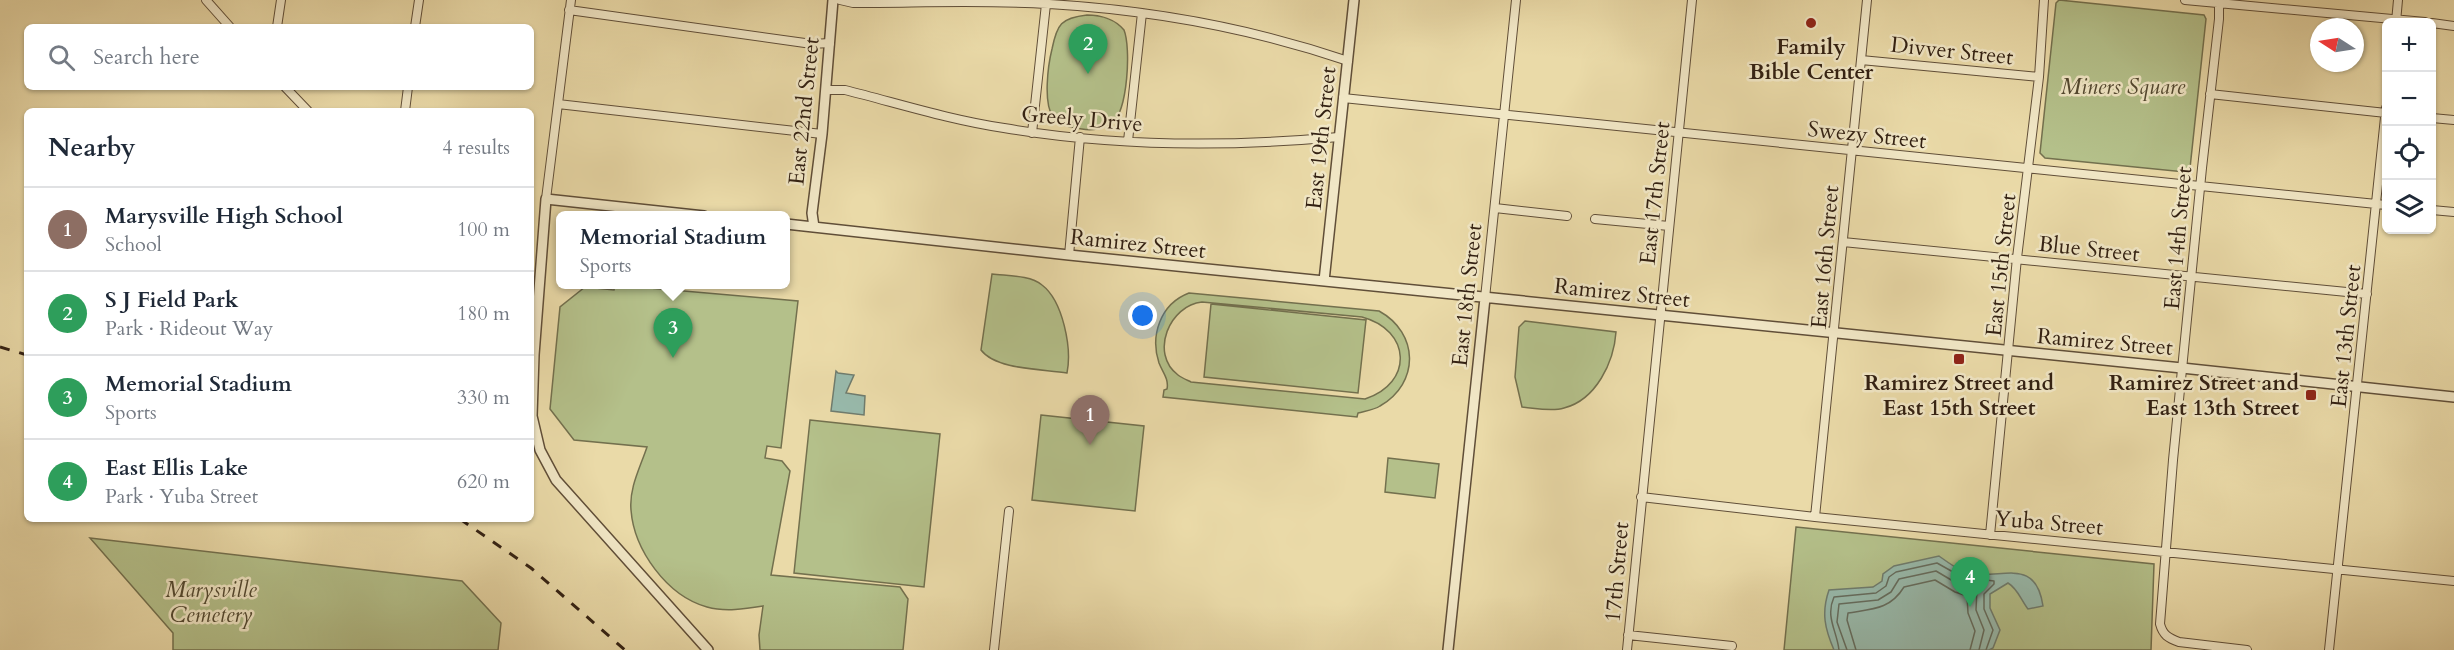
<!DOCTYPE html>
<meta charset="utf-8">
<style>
body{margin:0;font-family:Cardo,serif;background:#f2f2f3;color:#1f2937}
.controls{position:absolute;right:18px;top:18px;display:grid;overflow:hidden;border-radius:9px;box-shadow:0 2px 4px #0004}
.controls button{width:54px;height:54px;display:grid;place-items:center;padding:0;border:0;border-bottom:2px solid #e0e1e3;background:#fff;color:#1f2937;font:30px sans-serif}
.compass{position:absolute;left:2310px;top:18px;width:54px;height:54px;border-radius:50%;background:#fff;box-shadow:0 2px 4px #0004;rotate:282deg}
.you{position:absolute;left:1143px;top:316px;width:21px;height:21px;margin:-15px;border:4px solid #fff;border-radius:50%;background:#1a73e8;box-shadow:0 0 0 9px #1a73e833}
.badge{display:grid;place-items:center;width:39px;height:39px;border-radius:50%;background:#7c3aed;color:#fff;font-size:20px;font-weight:700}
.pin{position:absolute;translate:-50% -50px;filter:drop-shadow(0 2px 3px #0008)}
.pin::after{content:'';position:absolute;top:32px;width:21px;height:18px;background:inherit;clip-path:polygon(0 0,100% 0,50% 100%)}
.popup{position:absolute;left:556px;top:211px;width:234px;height:78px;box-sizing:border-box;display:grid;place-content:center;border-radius:9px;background:#fff;filter:drop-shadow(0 2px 4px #0005);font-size:20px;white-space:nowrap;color:#747a83}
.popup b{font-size:22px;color:#1f2937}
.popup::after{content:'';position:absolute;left:50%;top:100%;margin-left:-12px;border:12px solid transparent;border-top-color:#fff}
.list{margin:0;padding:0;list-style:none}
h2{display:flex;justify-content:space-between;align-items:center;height:78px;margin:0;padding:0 24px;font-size:26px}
h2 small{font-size:20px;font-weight:400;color:#747a83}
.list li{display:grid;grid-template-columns:39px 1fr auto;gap:18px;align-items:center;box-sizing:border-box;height:84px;padding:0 24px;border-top:2px solid #e0e1e3}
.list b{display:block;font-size:22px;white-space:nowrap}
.list p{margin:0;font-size:20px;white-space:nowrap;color:#747a83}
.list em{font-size:20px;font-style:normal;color:#747a83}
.icon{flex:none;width:33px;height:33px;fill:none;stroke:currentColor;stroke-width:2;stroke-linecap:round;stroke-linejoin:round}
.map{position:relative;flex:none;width:2454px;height:650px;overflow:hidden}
.search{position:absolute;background:#fff;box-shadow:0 2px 4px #0004;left:24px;top:24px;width:510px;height:66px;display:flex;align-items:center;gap:15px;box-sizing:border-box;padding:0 21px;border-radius:9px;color:#747a83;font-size:22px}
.panel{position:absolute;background:#fff;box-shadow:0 2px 4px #0004;left:24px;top:108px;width:510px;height:414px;border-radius:9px}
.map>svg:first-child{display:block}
.green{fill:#b4c08a;stroke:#73704e;stroke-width:1.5;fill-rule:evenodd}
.water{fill:#98baac;stroke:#6f7c6e;stroke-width:1.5}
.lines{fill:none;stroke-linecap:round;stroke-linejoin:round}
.shore{stroke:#656d5f;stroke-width:1.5}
.minor-casing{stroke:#604e38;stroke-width:10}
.tertiary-casing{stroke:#604e38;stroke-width:12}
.minor{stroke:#f1e7c6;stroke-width:8}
.tertiary{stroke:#f1e7c6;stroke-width:9}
.rail{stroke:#322012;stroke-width:3;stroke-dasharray:10 10;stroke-linecap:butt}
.poi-dot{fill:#8f2418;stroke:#f1e7c6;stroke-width:2}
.labels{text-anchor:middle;stroke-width:5;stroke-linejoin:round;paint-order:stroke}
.poi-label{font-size:22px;font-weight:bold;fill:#322012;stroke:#f1e7c6}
.street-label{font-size:22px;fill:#322012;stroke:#f1e7c6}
.park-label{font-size:22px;font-style:italic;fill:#524830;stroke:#f1e7c6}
</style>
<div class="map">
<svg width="2454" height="650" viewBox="0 0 2454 650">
<rect width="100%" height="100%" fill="#eadaa8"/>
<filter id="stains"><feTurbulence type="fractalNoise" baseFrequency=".00333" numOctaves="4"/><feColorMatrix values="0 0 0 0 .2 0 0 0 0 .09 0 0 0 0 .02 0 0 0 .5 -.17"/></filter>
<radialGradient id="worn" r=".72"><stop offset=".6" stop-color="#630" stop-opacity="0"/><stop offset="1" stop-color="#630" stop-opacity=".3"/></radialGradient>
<path class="green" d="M2059 0 2204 15 2206 19 2190 168 2185 172 2045 158 2040 153 2056 3Z
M1087 15C1100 15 1115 19 1124 30 1131 47 1128 111 1112 123 1105 129 1091 131 1082 129 1072 128 1059 125 1053 117 1043 103 1048 65 1052 49 1057 24 1061 18 1087 15Z
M992 274C1007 276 1030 275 1042 285 1063 301 1072 348 1067 373 1043 369 996 370 981 350Z
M615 285 798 301 781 448 767 446 765 458 782 461 790 471 771 575 900 587 908 599 903 650H760L759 635 763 606C745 609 725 612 707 607 667 596 634 550 631 510 629 488 640 468 647 447L574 440 550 409 560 307 585 287 614 290Z
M1189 293 1379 311C1419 333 1420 383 1380 406 1374 410 1365 411 1358 413L1357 417 1163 397 1164 390 1167 389C1169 379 1163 373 1159 363 1150 336 1160 304 1189 293ZM1202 302 1362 317C1411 330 1414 383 1365 399L1191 382C1187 380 1182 378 1178 375 1149 353 1170 305 1202 302Z
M1211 304 1366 320 1358 393 1204 377Z
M1525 321 1616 332C1614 362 1596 400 1564 408 1551 412 1535 408 1522 407L1515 377 1519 327Z
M1041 415 1144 426 1135 511 1032 500Z
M810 420 940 434 924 587 794 573Z
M1388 458 1439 464 1435 498 1385 492Z
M1796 527 2154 564 2151 650H1784Z
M90 538 462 581 501 623 498 650H173V633Z"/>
<path class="water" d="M836 371 838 373 854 375 846 393 865 396 864 415 831 411Z
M1939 556C1946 561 1955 568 1963 571 1996 584 2035 552 2043 606L2028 609C2021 600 2018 589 2008 583L1990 594V608L2000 630 1993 648 1989 650H1834C1825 629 1821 613 1829 590L1873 587 1882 581 1883 574 1894 566Z"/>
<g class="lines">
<path class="shore" d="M1839 650C1837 631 1825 617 1834 597L1876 593 1886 586 1889 577 1896 572 1937 563 1962 577 1994 581V584L1984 594V609L1993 630 1986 650
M1847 650 1837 622 1839 604 1878 600 1891 592 1899 579 1936 571 1958 584 1977 588 1976 610 1984 630 1979 650
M1856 650 1847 620 1848 613C1871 609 1890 610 1904 587L1935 580 1955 592 1967 596 1968 613 1975 631 1970 650"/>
<g class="minor-casing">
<path id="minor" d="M206 0 230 27
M840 0 853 3C918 3 984 0 1049 4 1151 10 1251 28 1348 61
M2185 0 2425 22
M2219 0V19L2202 168 2173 460 2160 624C2163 635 2168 638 2179 642L2247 650
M569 10 812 44 830 43
M2396 22 2398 0
M2432 23 2454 26
M277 27 281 0
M415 27 419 0
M1861 60 2039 77
M285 87 308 111
M826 90H845C897 103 950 120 1004 128 1115 147 1227 147 1339 137
M2210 94 2386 113
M1343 98 2386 205
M558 104 822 134
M405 111 408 87
M2432 118 2454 120
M1032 133 1046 4
M1128 141 1142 13
M546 199 571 0
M1495 208 1567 216
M2432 210 2454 212
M1595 219 1669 226
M1843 242 2367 294
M1069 255 1080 137
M1485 298 1516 0
M1641 497 1815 517 2454 581
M1815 517 1867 0
M1990 535 2017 258 2039 77 2044 0
M1628 635 1732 646
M994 650 1009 511
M1627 650 1692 0
M2329 650 2386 108"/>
</g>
<g class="tertiary-casing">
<path id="tertiary" d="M704 216 546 199 534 355 532 416 540 450 556 480 708 650
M786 224 1069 255 2182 368 2454 397
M814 227 812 213 822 134 833 0
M1324 281 1354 0
M1448 650 1485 298"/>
</g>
<use href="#minor" class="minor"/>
<use href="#tertiary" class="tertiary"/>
<path class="rail" d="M0 347 27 355
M460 519 531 568 625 650"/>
</g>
<g class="poi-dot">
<circle cx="1811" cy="23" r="6"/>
<rect x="1953" y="353" width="12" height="12" rx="3"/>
<rect x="2305" y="389" width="12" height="12" rx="3"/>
</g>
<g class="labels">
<g class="poi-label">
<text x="1811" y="54">Family<tspan x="1811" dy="25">Bible Center</tspan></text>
<text x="1959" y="390">Ramirez Street and<tspan x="1959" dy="25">East 15th Street</tspan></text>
<text x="2299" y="390" text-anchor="end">Ramirez Street and<tspan x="2299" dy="25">East 13th Street</tspan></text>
</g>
<g class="street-label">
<text transform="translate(1952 50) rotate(6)" y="8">Divver Street</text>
<text transform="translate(803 111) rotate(-84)" y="8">East 22nd Street</text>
<text transform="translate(1082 118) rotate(5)" y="8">Greely Drive</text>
<text transform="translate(1867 134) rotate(6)" y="8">Swezy Street</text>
<text transform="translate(1320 138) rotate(-84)" y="8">East 19th Street</text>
<text transform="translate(1654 193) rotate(-84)" y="8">East 17th Street</text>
<text transform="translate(2177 238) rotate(-85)" y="8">East 14th Street</text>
<text transform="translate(1138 243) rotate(6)" y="8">Ramirez Street</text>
<text transform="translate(2089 248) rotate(6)" y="8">Blue Street</text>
<text transform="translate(1824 257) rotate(-85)" y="8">East 16th Street</text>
<text transform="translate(2000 265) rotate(-84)" y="8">East 15th Street</text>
<text transform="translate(1622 292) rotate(6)" y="8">Ramirez Street</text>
<text transform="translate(1466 295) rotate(-84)" y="8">East 18th Street</text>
<text transform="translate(2345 336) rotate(-84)" y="8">East 13th Street</text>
<text transform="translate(2105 341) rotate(5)" y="8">Ramirez Street</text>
<text transform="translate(2049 522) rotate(5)" y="8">Yuba Street</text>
<text transform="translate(1616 572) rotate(-85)" y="8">17th Street</text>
</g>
<g class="park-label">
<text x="2123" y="94">Miners Square</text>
<text x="211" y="597">Marysville<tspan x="211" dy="25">Cemetery</tspan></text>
</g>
</g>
<rect width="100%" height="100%" filter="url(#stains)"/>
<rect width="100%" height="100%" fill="url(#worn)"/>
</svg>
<div class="controls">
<button>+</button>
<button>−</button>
<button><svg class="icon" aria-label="locate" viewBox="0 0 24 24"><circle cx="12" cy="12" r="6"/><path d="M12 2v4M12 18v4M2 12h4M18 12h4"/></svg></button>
<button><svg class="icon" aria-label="layers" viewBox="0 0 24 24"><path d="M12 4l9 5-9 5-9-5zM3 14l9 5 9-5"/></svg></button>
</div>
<svg class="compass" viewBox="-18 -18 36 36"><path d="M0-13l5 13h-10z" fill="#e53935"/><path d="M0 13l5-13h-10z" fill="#747a83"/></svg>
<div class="you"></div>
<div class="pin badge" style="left:1090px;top:445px;background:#8d6e63">1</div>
<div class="pin badge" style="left:1088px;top:74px;background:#2e9e5b">2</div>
<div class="pin badge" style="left:673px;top:358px;background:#2e9e5b">3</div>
<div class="popup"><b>Memorial Stadium</b>Sports</div>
<div class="pin badge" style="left:1970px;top:607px;background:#2e9e5b">4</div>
<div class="search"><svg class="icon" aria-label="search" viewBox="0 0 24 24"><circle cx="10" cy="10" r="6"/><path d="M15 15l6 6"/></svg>Search here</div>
<section class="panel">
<h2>Nearby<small>4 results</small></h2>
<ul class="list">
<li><span class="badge" style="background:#8d6e63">1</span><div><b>Marysville High School</b><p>School</p></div><em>100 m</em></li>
<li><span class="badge" style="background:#2e9e5b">2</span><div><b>S J Field Park</b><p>Park · Rideout Way</p></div><em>180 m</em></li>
<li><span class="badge" style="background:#2e9e5b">3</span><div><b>Memorial Stadium</b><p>Sports</p></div><em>330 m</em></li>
<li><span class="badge" style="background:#2e9e5b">4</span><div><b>East Ellis Lake</b><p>Park · Yuba Street</p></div><em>620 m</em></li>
</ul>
</section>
</div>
